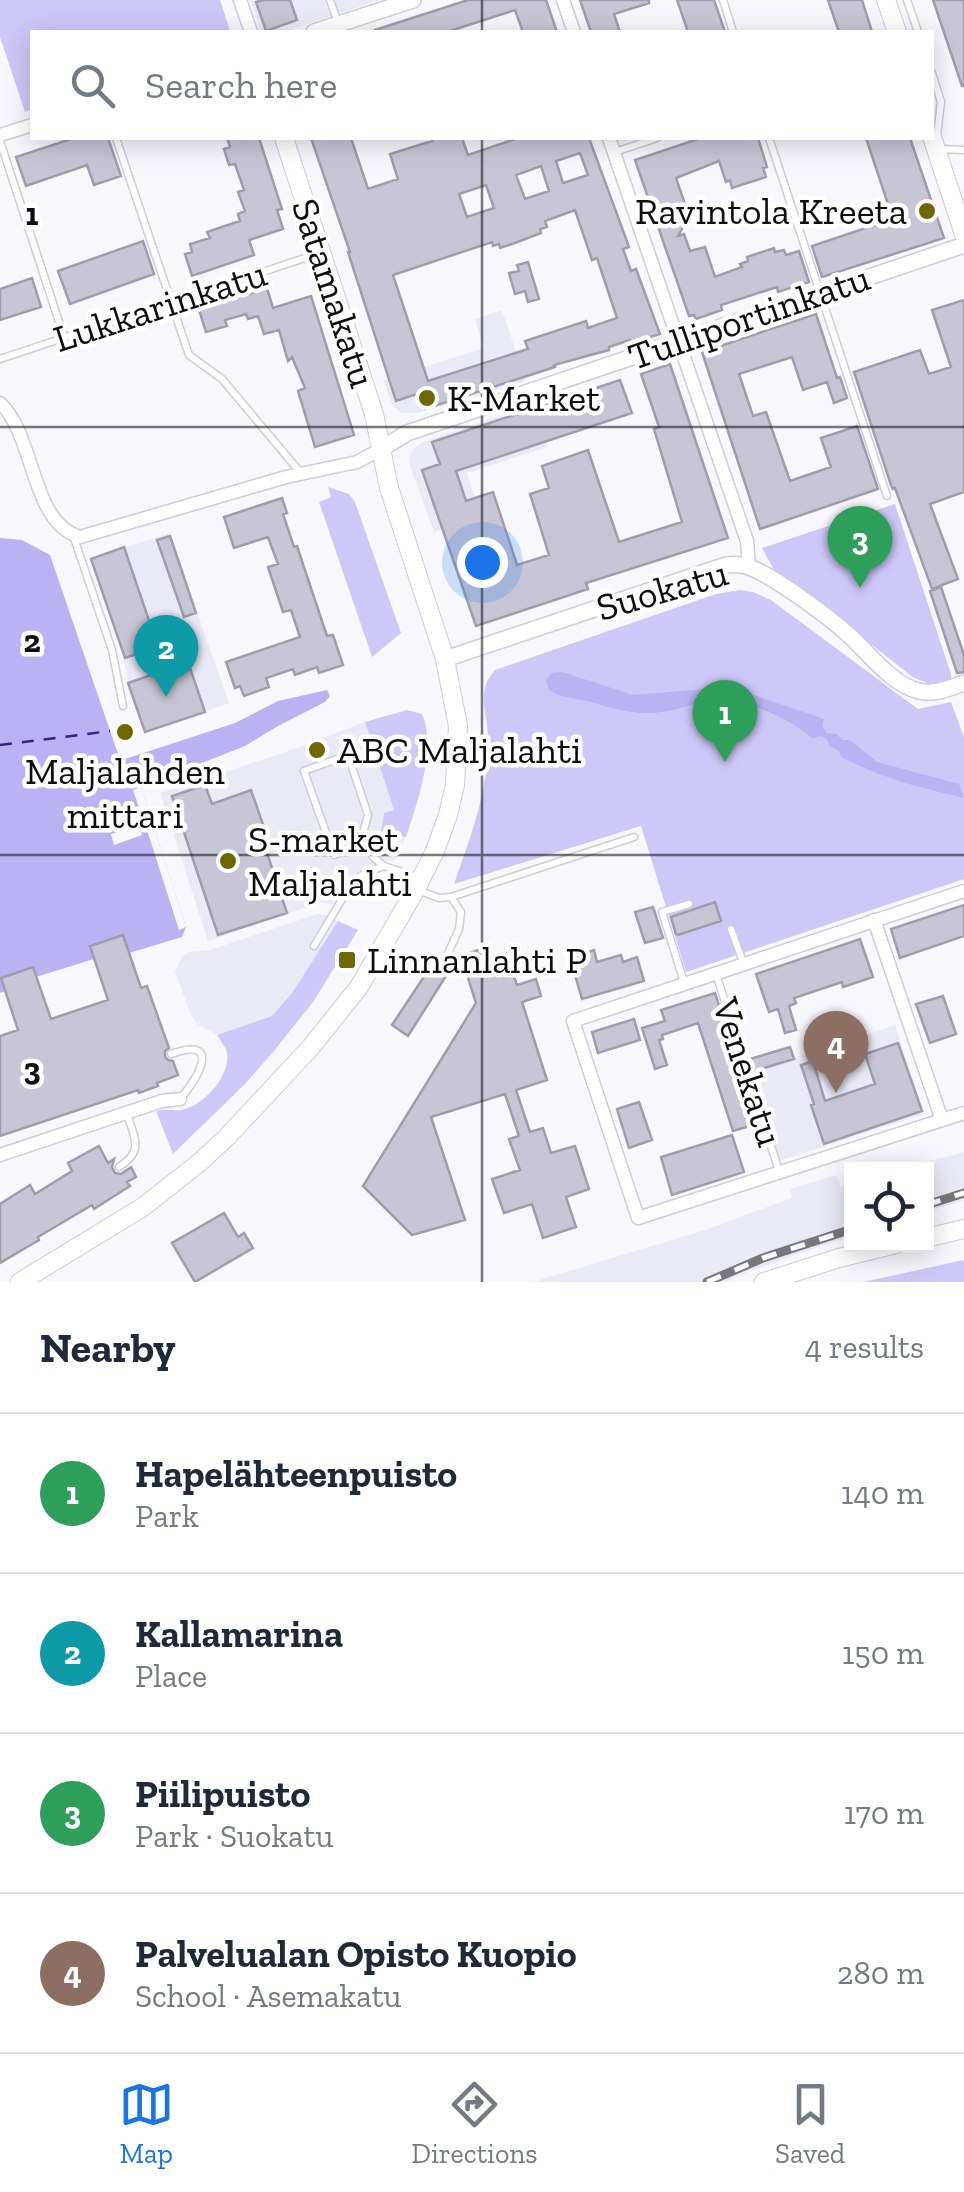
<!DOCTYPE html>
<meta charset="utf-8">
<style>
body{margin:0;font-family:"Zilla Slab",serif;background:#f2f2f3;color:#1f2937}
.controls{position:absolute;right:30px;bottom:30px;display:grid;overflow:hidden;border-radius:0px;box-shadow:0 5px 25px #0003}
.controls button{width:90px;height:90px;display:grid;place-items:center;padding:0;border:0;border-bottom:2px solid #e0e1e3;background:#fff;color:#1f2937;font:50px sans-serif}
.you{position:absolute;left:482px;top:562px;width:35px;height:35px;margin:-25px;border:8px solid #fff;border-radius:50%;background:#1a73e8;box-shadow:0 0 0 15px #1a73e833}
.badge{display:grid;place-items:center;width:65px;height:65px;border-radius:50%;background:#1a73e8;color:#fff;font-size:32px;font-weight:700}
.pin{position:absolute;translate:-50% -82px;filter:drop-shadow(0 2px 5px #0008)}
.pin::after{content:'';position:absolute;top:52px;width:35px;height:30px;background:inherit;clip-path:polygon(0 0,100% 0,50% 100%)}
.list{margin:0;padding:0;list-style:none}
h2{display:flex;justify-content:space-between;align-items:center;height:130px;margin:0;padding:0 40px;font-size:42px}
h2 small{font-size:32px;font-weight:400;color:#747a83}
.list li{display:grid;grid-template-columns:65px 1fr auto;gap:30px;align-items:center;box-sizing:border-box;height:160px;padding:0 40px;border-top:2px solid #e0e1e3}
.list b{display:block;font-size:38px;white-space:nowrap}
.list p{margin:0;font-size:32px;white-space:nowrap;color:#747a83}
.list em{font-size:32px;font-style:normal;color:#747a83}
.icon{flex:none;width:55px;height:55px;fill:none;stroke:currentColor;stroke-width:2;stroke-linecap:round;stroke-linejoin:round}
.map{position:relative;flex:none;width:964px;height:1282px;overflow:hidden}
.search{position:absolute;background:#fff;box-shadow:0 5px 25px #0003;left:30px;right:30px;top:30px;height:110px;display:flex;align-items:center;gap:25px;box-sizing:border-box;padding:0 35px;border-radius:0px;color:#747a83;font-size:38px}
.sheet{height:770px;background:#fff}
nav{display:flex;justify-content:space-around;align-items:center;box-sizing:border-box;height:140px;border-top:2px solid #e0e1e3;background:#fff;font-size:28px;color:#747a83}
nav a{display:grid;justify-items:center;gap:5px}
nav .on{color:#1a73e8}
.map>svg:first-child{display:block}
.built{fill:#eaeaf7}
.green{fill:#cec8f8}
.water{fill:#bbb2f4}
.pier{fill:#f8f7fe}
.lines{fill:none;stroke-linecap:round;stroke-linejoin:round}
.ferry{stroke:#3b207c;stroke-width:2.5;stroke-dasharray:12 10;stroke-linecap:butt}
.building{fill:#c8c6d6;stroke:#9f9dad;stroke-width:2.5;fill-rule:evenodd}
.service-casing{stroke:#cdccdc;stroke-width:9}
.minor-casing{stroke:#cdccdc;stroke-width:15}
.tertiary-casing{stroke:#cdccdc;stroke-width:18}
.secondary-casing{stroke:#cdccdc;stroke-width:20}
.service{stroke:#fff;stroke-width:6}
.minor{stroke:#fff;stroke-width:12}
.tertiary{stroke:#fff;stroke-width:15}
.secondary{stroke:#fff;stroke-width:18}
.rail-casing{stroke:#77777d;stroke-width:9}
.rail{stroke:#fff;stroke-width:5;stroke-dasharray:15;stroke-linecap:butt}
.grid{fill:none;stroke:#0d0d12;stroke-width:2.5;stroke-opacity:0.55}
.poi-dot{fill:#6c6904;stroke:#fff;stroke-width:4}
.labels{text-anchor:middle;stroke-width:9;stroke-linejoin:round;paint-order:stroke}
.poi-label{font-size:38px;fill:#0d0d12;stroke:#fff;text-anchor:start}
.street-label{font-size:38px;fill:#0d0d12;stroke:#fff}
.grid-label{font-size:32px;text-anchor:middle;font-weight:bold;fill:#0d0d12;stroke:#fff;stroke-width:9;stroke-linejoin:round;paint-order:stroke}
</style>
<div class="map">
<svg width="964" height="1282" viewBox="0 0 964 1282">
<rect width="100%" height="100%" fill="#f8f7fe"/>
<path class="built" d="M250 0H380L283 32H261Z
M502 310 526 381 417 413H401L392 404 383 380 484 348 475 319Z
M533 405 548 447 467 473 481 517 434 532 410 466 409 459 413 450 422 442Z
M169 533 229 703 145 732 128 683 124 658 91 559Z
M365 722 394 810 381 831 406 837 396 860 383 861 364 867 354 874 332 905 322 902 208 941 160 793 283 753Z
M317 914 326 915 338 921 292 993 272 1016 217 1035 197 1024 191 1015 175 971 182 957 189 952 210 950Z
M895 1025 924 1114 776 1162 748 1073Z
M964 1152V1200L927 1212 926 1170 902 1169Z
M836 1175 841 1186 851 1183V1236L742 1274 726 1282H533L705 1230 792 1198 790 1189Z"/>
<path class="green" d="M0 0H220L230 31 229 32H32V109L25 112 0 37Z
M328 487 349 494 355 502 401 633 372 657 319 502 331 497Z
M895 504 951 674V679L933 685 914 678 816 601 777 575 762 548Z
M740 590 753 592 771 600 918 709 951 702 964 737V879L686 972 641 826 454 884C471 835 489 790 488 737 487 712 476 690 495 670L716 594Z
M407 710 422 714C437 747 417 804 406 837L381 832 384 813 394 810 365 722Z
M338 921 358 930 313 1002 274 1051 244 1085 173 1154 156 1111C165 1108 171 1111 180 1110 203 1107 234 1074 226 1049 224 1046 219 1038 217 1035L272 1016 292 993Z
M964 1260V1282H863Z"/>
<path class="water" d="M0 538 22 540 50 555 118 754 125 759 235 723 278 701 327 690 330 696 325 702 278 726 245 746 141 787 186 927 182 937 129 953 122 935 90 946 94 959 36 977 1 978 5 991 0 993Z
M562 672 633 695 719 688 739 690 824 719 822 726 827 733 836 734 843 740H850L877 762 959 784 964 798C921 788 881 778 841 757L839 751 830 746 826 738 819 736 813 739C784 714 742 697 703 703 685 706 668 713 649 713 628 714 607 706 587 701 574 698 561 698 549 690L546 680 551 673Z"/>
<path class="pier" d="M141 787 186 927 179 930 147 830 141 832 142 835 114 845 111 834 138 825 139 827 145 825 133 790Z"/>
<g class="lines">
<path class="ferry" d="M0 745 110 731"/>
</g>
<path class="building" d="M263 0H290L297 20 266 31 256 2Z
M468 0H546L557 32H523L515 10 447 32H375V30Z
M580 0H649V3L614 14 620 32H591Z
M677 0H714L725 32H688Z
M828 0H862L872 32H839Z
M933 0H964V86H962Z
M74 138H108L121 176 94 185 87 165 26 186 16 157Z
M227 138H259L282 209 277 210 283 229 249 240 254 255 192 276 185 254 192 252 190 244 210 238 207 232 240 221 238 214 245 211 238 192 244 190 235 164 229 165 224 149 230 147Z
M311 138H351L368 189 398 179 390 154 432 141 431 138H462L468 155 518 138H589L629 247 623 249 631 271 636 269 660 334 631 343 630 340 609 347V350L554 365 555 367 425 409 420 393 396 401 348 252H350ZM580 153 588 175 563 183 556 161ZM541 166 549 191 525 199 516 175ZM486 185 494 208 467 217 459 194ZM575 210 592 260 597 258 617 318 588 328 586 321 525 341 528 349 428 381 393 275 492 242 493 246 499 244 500 248 515 243 541 233 540 229 547 227 545 221Z
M701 138H758L767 167 763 168 766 177 732 188 730 180 726 182 719 161 676 178 686 207 693 209 678 236 684 234 690 251 705 247 715 277 742 267 740 264 748 261 747 257 774 248 775 252 784 250 786 255 799 251 809 282 778 292 777 287 721 305 722 310 696 319 694 315 689 316 635 160Z
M866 138H910L944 238 822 277 812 246 893 219Z
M143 241 154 274 70 304 58 271Z
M528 262 539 299 528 302 525 291 515 294 509 273 519 271 517 265Z
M32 278 41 307 0 320V289Z
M247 288 249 294 267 288 273 308 311 296 354 435 315 447 298 391 305 388 292 357 288 361 279 330 264 334 258 316 248 319 246 314 225 320 227 326 206 332 199 310 216 305 214 298Z
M964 300V492L930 504 958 579 932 589 895 488 893 489 891 485 854 372 920 350 929 374 951 367 932 310Z
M816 314 837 378 840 377 847 398 834 403 827 382 803 390 792 357 739 374 753 416 766 412 790 481 831 467 821 438 857 426 878 489 760 529 702 352Z
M670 364 728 538 586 583 588 589 476 626 422 470 440 464 432 442 620 380 632 413 456 471 466 501 493 492 517 565 549 555 530 494 549 488 542 466 588 450 619 542 682 522 654 429 659 427 641 374Z
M282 498 287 513 283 514 294 547 297 546 327 636 333 635 343 665 319 673 317 667 295 675 293 669 266 678 269 687 244 696 240 686 235 688 226 662 300 637 291 610 283 612 268 567 278 564 268 537 234 548 224 517Z
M170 536 196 613 184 617 157 540Z
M124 547 158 647 125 658 91 559Z
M941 587 964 655V672L957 673 930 591Z
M188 662 205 712 145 732 128 683Z
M205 785 212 804 251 790 269 842 264 844 287 913 218 935 172 796Z
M715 902 721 921 678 935 676 934 671 917Z
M964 905V936L900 958 891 929Z
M653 907 663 938 645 943 635 912Z
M123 935 141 988 147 986 169 1048 165 1051V1057L168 1060 173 1061 178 1075 157 1083 158 1086 139 1093 138 1090 0 1136V1036L18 1030 1 978 33 967 51 1019 108 1000 90 946Z
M860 939 873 977 843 987 842 982 794 998 796 1003 789 1006 796 1030 785 1033 778 1009 769 1012 756 974Z
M487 947 491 958 506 953 517 985 536 979 541 996 522 1002 547 1080 516 1090 530 1132 543 1128 551 1153 575 1146 589 1189 566 1197 576 1227 543 1238 532 1204 504 1213 492 1179 520 1170 509 1139 519 1136 505 1094 431 1117 465 1220 412 1235 363 1186 476 1003 461 956Z
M594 950 597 962 621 955 623 962 637 957 644 981 582 999 570 958Z
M458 957 408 1036 392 1025 433 963 438 962 441 966 447 967 454 958Z
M715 993 757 1124 733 1131 698 1023 662 1035 663 1039 659 1040 667 1065 655 1069 642 1028 665 1021 661 1010Z
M943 996 956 1034 930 1043 916 1004Z
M634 1019 640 1040 598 1053 592 1032Z
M898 1043 922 1111 824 1144 811 1105 814 1104 801 1065 813 1061 825 1101 875 1084 865 1054Z
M790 1047 794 1059 754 1071 750 1059Z
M639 1102 652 1140 629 1148 617 1109Z
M732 1135 744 1172 672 1195 661 1157Z
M99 1146 108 1163 114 1159 112 1167 115 1173 121 1174 131 1167 136 1177 127 1182 130 1186 94 1209 92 1205 38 1237 39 1240 0 1263V1204L30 1185 35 1194 72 1171 68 1163Z
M224 1213 238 1237 244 1233 253 1248 195 1282 172 1243Z"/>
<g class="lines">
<g class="service-casing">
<path id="service" d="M330 0 338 23
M723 0 733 32
M907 0 918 32
M932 73 941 102 937 135
M116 138 189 355 222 379 300 472
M769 138 887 496
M0 141 64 337
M939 149 964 150
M615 152 657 138
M0 359 317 254
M73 535 112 650 123 706
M363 844 334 855 304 771 348 755 368 815 362 837 363 844 374 858 384 866
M418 890 439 898 451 897 461 912 459 929 445 960
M451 897 634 837
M731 929 743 962
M314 946 353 881 365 873 384 866 421 878
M716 974 779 1171
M684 982 662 912 689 904
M171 1054C223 1036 198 1077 181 1098
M119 1167C144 1151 135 1139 127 1114"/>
</g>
<g class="minor-casing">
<path id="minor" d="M240 0 251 32
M563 0 574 32
M0 135 32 125
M609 138 747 541 749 566
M0 403C36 437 30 522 80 537L286 477 357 462 381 449
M964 891 573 1021 638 1218 964 1113
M874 920 942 1120
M0 1155 162 1101 180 1099"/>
</g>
<g class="tertiary-casing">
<path id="tertiary" d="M314 32 413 0
M381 449 407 433 964 245
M445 659 726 565C734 564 741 564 749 567 774 576 832 619 852 638 871 656 893 685 919 691 935 695 949 688 964 683"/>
</g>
<g class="secondary-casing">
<path id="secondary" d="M886 0 897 32
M932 137 964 234
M926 1238 964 1229
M20 1282 143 1207 200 1162 227 1137 311 1047 359 987 416 889 435 851 448 815 455 785 458 726 445 659 389 488 374 414 284 138
M764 1282 839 1258 896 1244"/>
</g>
<use href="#service" class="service"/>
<use href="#minor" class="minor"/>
<use href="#tertiary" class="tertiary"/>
<use href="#secondary" class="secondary"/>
<g class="rail-casing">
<path id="rail" d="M926 1205 964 1193
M707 1282 763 1258 852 1229"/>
</g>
<use href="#rail" class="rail"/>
</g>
<path class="grid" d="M482 0V32M482 138V1282M0 427H964M0 855H964"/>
<g class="poi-dot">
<circle cx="927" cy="211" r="10"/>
<circle cx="427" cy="398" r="10"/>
<circle cx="125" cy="732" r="10"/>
<circle cx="317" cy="750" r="10"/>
<circle cx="228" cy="861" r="10"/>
<rect x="337" y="950" width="20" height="20" rx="5"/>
</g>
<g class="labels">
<g class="poi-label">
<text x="907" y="224" text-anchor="end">Ravintola Kreeta</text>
<text x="447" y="411">K-Market</text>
<text x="337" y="763">ABC Maljalahti</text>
<text x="125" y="784" text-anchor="middle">Maljalahden<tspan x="125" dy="44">mittari</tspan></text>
<text x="248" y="852">S-market<tspan x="248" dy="44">Maljalahti</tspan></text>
<text x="367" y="973">Linnanlahti P</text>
</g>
<g class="street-label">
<text transform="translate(334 293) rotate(72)" y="13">Satamakatu</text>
<text transform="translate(160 306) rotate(-18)" y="13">Lukkarinkatu</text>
<text transform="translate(749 317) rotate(-19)" y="13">Tulliportinkatu</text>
<text transform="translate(662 590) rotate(-16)" y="13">Suokatu</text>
<text transform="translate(748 1072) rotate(72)" y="13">Venekatu</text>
</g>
</g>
<g class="grid-label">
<text x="32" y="225">1</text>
<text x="32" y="652">2</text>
<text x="32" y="1080">3</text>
</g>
</svg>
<div class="controls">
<button><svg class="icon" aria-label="locate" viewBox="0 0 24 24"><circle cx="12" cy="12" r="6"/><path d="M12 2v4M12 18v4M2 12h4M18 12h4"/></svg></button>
</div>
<div class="you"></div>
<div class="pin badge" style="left:725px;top:762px;background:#2e9e5b">1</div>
<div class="pin badge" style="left:166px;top:697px;background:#0f9aa8">2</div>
<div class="pin badge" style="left:860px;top:588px;background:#2e9e5b">3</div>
<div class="pin badge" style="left:836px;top:1093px;background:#8d6e63">4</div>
<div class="search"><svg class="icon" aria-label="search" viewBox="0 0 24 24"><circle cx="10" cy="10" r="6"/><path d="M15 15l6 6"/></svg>Search here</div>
</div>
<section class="sheet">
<h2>Nearby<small>4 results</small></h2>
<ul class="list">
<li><span class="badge" style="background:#2e9e5b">1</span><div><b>Hapelähteenpuisto</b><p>Park</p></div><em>140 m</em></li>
<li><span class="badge" style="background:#0f9aa8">2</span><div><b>Kallamarina</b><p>Place</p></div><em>150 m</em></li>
<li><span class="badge" style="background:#2e9e5b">3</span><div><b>Piilipuisto</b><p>Park · Suokatu</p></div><em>170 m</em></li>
<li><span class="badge" style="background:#8d6e63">4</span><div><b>Palvelualan Opisto Kuopio</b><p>School · Asemakatu</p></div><em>280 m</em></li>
</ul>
</section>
<nav>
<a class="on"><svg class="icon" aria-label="map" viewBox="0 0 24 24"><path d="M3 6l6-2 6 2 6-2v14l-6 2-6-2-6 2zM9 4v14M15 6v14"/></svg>Map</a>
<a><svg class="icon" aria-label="directions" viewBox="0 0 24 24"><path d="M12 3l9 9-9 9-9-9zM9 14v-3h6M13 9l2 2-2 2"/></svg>Directions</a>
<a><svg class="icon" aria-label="saved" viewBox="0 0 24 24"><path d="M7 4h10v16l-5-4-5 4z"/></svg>Saved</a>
</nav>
